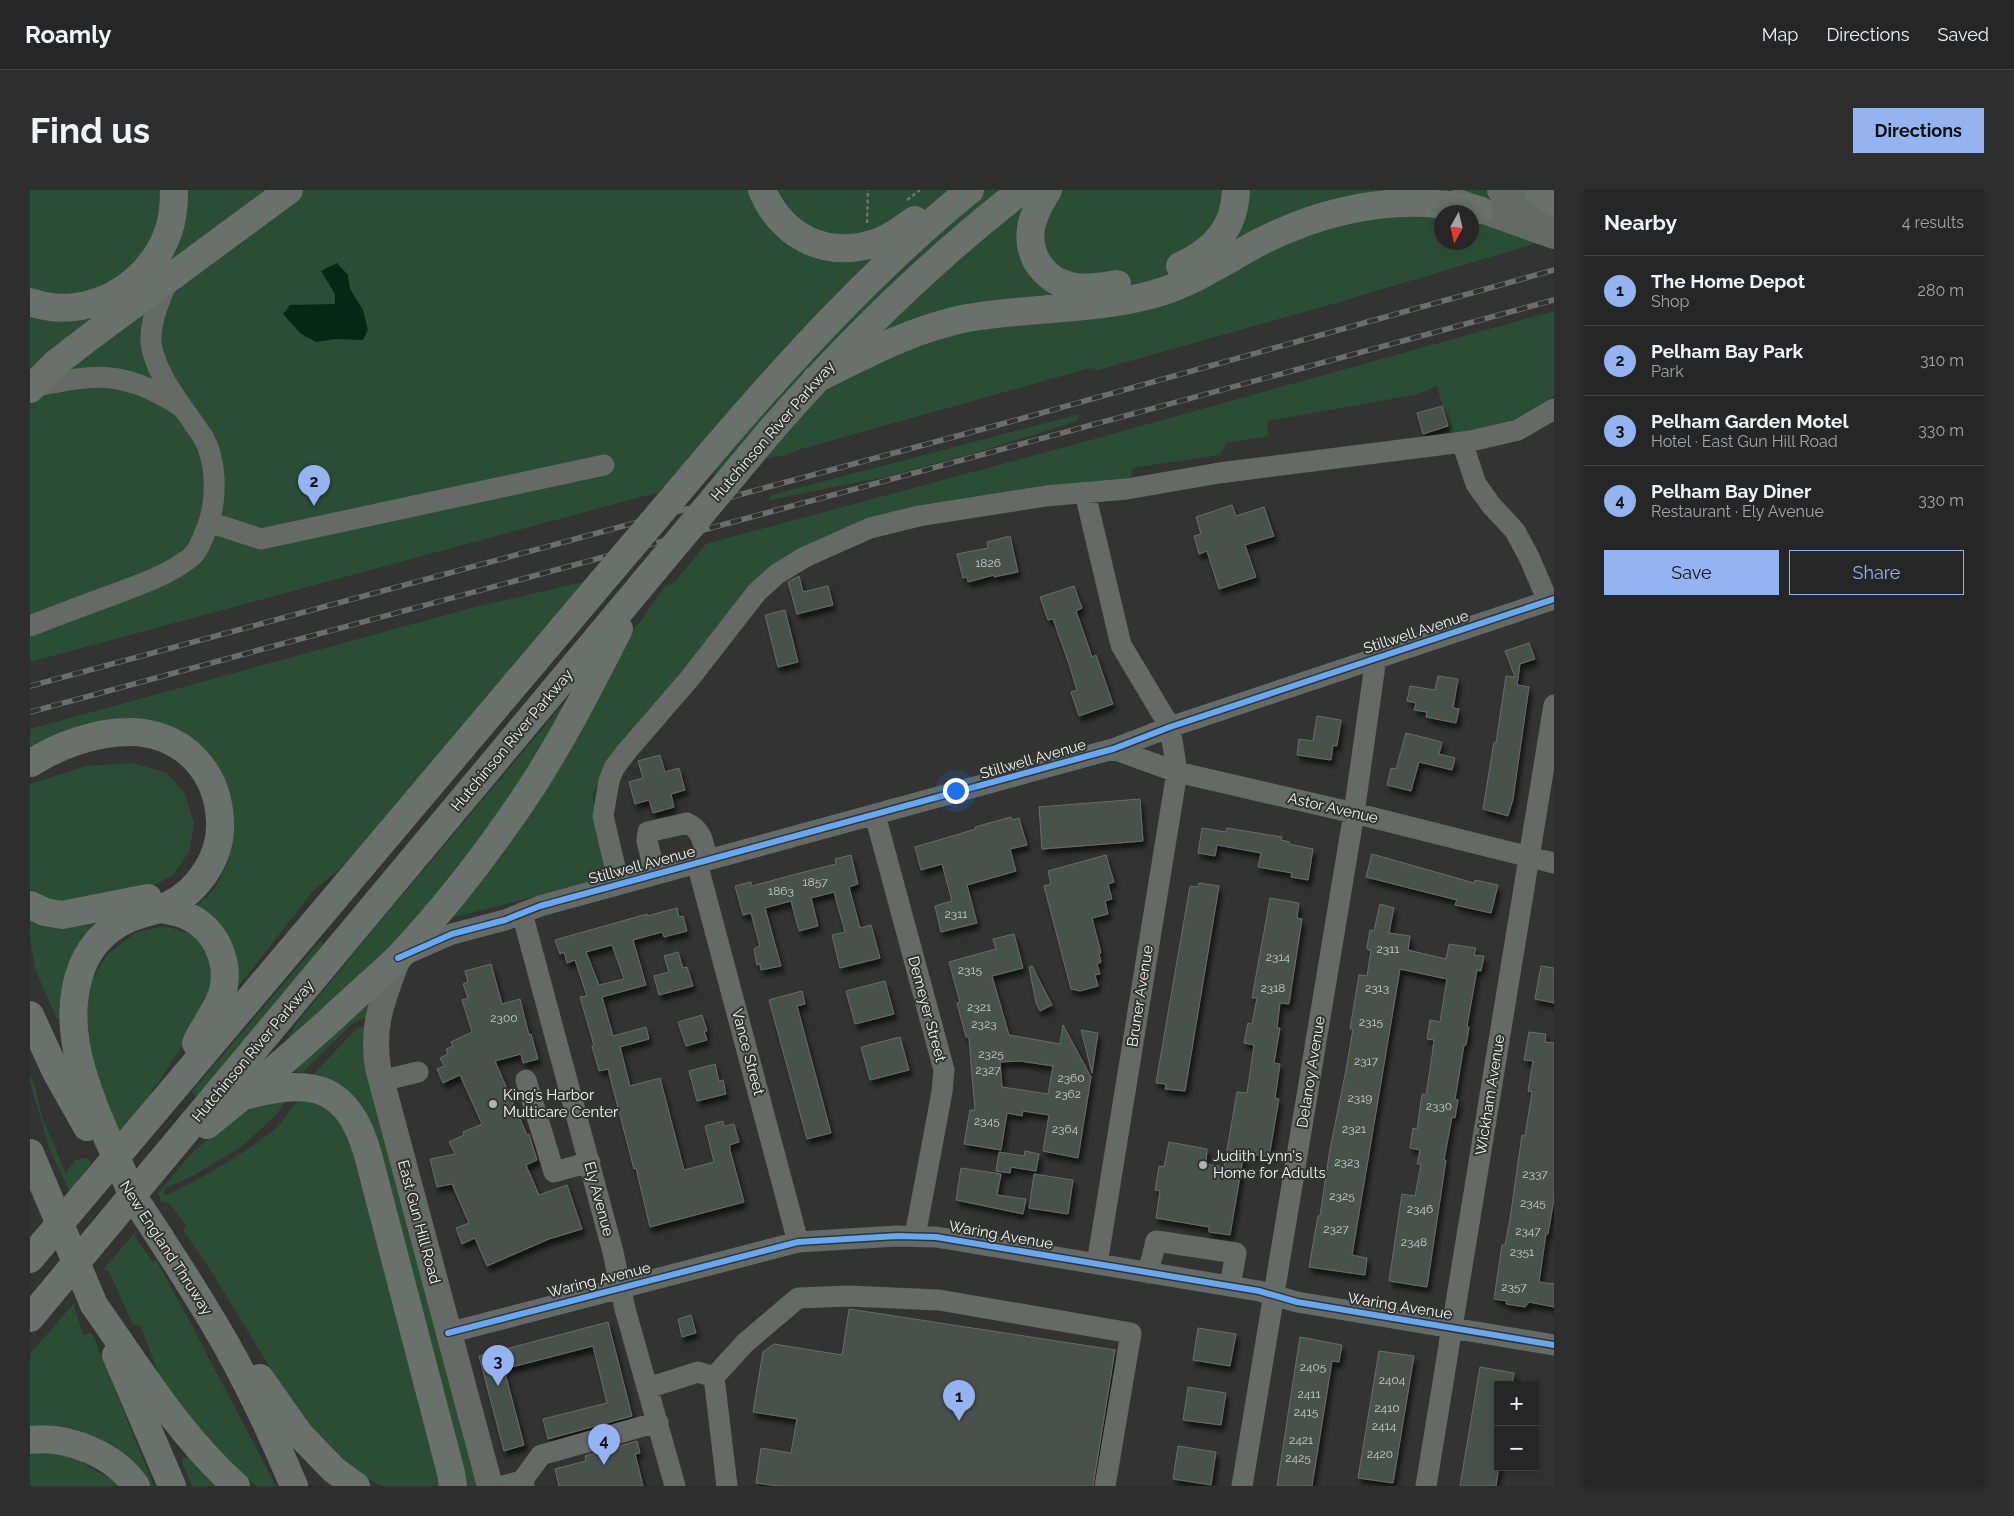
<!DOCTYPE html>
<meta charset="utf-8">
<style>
body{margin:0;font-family:Raleway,sans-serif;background:#2e2e2e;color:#f1f3f6}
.controls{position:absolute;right:15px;bottom:15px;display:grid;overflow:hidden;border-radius:0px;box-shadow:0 2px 8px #0003}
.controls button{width:45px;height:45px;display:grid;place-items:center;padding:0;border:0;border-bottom:1px solid #424343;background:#262626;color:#f1f3f6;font:25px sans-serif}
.compass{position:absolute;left:1404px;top:15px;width:45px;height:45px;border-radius:50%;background:#262626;box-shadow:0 2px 8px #0003;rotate:188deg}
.you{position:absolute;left:925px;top:600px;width:18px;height:18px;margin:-12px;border:4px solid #fff;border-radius:50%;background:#1a73e8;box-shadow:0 0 0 8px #1a73e833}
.badge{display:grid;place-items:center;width:32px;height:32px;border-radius:50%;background:#95b2f1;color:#111;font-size:16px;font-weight:700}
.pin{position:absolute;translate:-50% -41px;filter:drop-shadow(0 1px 2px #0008)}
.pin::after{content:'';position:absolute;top:26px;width:18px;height:15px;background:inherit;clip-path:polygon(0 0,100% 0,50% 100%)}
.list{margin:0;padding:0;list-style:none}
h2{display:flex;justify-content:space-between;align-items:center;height:65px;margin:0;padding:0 20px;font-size:21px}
h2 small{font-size:16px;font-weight:400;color:#a4a5a7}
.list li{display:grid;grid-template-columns:32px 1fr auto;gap:15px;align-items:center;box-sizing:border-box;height:70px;padding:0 20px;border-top:1px solid #424343}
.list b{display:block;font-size:19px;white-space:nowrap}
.list p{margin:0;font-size:16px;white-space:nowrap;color:#a4a5a7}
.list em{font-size:16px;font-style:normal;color:#a4a5a7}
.actions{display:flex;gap:10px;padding:15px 20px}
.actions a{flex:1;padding:11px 0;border:1px solid #95b2f1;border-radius:0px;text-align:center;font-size:18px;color:#95b2f1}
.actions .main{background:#95b2f1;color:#111}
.map{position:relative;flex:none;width:1524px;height:1296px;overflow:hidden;border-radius:0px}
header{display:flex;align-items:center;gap:30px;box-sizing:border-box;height:70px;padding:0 25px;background:#262626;border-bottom:1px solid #424343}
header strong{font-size:24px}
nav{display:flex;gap:28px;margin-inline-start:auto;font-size:18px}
.intro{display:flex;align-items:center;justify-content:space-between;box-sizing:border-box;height:120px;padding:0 30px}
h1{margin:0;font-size:35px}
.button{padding:12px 22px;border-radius:0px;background:#95b2f1;color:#111;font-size:18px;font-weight:700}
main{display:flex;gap:30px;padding:0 30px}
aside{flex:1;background:#262626;border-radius:0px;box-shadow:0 2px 8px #0003}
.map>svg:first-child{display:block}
.green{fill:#2b4d36;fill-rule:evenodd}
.water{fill:#062714}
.building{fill:#48514b;stroke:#6b6b6b;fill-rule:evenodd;filter:url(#shadow)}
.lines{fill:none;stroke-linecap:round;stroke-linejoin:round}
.path{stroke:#6e726e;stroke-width:2.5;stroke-dasharray:4 2.5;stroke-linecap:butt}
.minor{stroke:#656a66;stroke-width:21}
.major{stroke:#656a66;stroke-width:26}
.highway{stroke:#6a716c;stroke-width:28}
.rail-casing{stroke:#6b6e6c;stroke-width:5.5}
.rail{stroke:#323432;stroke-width:4;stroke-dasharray:11;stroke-linecap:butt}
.highway-bridge{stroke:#6a716c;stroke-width:28}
.cycleway-casing{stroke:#323432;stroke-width:9}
.cycleway{stroke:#66a8f1;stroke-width:6}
.poi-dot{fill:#b0b1b0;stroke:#323432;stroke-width:2}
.labels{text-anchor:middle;stroke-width:4;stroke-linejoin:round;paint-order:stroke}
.number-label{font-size:12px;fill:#c9ccca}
.street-label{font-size:15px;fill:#f4f5f4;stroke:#323432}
.poi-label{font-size:15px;fill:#f4f5f4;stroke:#323432;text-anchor:start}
</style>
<header>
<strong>Roamly</strong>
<nav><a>Map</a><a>Directions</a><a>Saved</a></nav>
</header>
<div class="intro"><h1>Find us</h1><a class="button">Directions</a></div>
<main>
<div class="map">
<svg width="1524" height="1296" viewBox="0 0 1524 1296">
<defs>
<filter id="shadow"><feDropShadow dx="3" dy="5.5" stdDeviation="2.5" flood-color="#0009"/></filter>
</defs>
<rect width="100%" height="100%" fill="#333"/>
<path class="green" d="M0 0H1524V48L1306 113 1068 180 1060 178 771 259 748 268 750 265 633 298 629 302 0 472ZM1412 22H1442V52H1412Z
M1524 121V206L1491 229 1421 247 1407 196 1384 205 1237 231 1238 246 1196 253 1190 265 1102 278V285L1097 290 912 314 741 381 688 435 579 574 563 603 564 627 574 673 573 682 565 685 566 691 413 730 586 458 611 431 634 397 644 393 676 354 1057 251Z
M1050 224 1047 231 958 259 860 286 739 310 742 305Z
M554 392 331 661 284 700 208 797 206 774 164 718 185 698 197 674 204 636 201 607 183 571 104 534 0 556V539L445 417Z
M560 482 540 523 396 723 248 864 266 834 337 747Z
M103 573 137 583 155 604 164 634 159 662 143 685 119 698 34 716 10 709 0 699V594L56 576Z
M95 722 35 828 27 829 6 781 0 750V726Z
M135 736 168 746 181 765 185 791 177 817 110 921 88 947 55 855V821L61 791 77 765 105 743Z
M290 751 297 757 171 910 161 902Z
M333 813 338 815 335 828 322 834 271 884 264 879Z
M334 836 336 874 448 1296H434L330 919 312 896 281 887 326 839Z
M0 886 4 893 13 930 36 983 45 970 58 968 61 973 40 1002 20 960 0 892Z
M272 908 293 914 316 936 411 1296H351L311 1274 276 1236 181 1081 153 1040 156 1036 139 1013 131 1012 128 1003 160 965 205 926 237 910 257 909 246 925 210 958 164 985 136 998 133 1003 137 1005C174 987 210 966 244 940 255 931 259 916 272 908Z
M106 1041 105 1047 122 1071 126 1070 161 1134 246 1296H226L187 1261 129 1185 111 1136 103 1135 79 1081 73 1080Z
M46 1111 44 1116 53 1145 62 1143 124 1296H120L119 1290 78 1253 25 1240 0 1243V1164Z
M0 1257 43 1265 59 1277 90 1293 92 1296H0Z
M153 1267 160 1268 184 1296H162L152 1273Z"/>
<path class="water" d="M307 73 318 85 320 99 333 120 338 140 333 150 306 149 286 152 270 143 253 124 260 115 305 114V104L291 81Z"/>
<path class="building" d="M1412 216 1418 236 1393 244 1387 223Z
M1202 315 1206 326 1234 317 1244 346 1215 355 1226 387 1189 399 1177 361 1169 364 1164 346 1171 344 1166 327Z
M980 346 988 382 964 387V385L938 392 937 387 933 388 927 364 958 358 957 352Z
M769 386 773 402 798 396 803 415 767 424 758 392Z
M1044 396 1052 418 1046 421 1062 467 1066 465 1083 514 1049 526 1041 502 1047 500 1038 471 1023 429 1018 430 1010 407Z
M755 420 768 472 748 477 735 425Z
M1499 453 1505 469 1490 474 1487 495 1499 497 1483 609 1478 626 1453 619 1464 552 1466 553 1476 486 1485 487 1475 461Z
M1408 486 1428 489 1423 518 1429 519 1426 533 1396 527 1397 522 1384 520 1386 513 1377 511 1380 496 1405 500Z
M1287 526 1311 530 1307 556 1303 555 1301 570 1267 565 1269 549 1283 551Z
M1376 543 1412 552 1409 564 1425 568 1422 580 1389 572 1381 601 1357 595 1361 578 1366 579Z
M630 565 635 582 649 578 655 600 641 604 644 617 623 623 619 610 605 614 599 592 613 588 608 571Z
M1110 609 1113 651 1012 659 1009 617Z
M981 627 982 630 989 628 997 655 980 659 986 681 937 695 947 733 911 742 905 716 922 711 912 674 891 680 885 657 946 639 945 637Z
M1172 638 1196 642 1197 638 1252 647 1251 650 1260 652 1259 654 1283 659 1278 690 1261 687 1262 683 1228 677 1231 663 1187 655 1185 666 1168 663Z
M1342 664 1444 693 1445 690 1468 695 1461 723 1425 715 1427 710 1336 687Z
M821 665 828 694 819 697 830 738 841 735 850 768 810 778 802 745 815 742 804 702 781 708 788 736 769 741 761 711 735 718 751 776 731 780 730 774 727 775 724 759 730 756 721 723 713 725 705 696 721 692 722 696 770 683 806 674 805 669Z
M1076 665 1084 692 1078 694 1082 709 1075 711 1078 724 1062 728 1071 763 1069 764 1071 772 1067 774 1070 784 1065 785 1068 796 1050 801 1041 799 1014 696 1021 694 1018 681Z
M1169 693 1189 696 1155 901 1135 899 1136 894 1126 893 1160 696 1168 697Z
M1240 708 1269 713 1267 728 1272 729 1259 814 1250 813 1247 838H1250L1244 873 1250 874 1245 908 1249 909 1239 967 1214 963 1200 1045 1179 1042V1037L1126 1028 1130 1001 1125 1000 1129 976 1134 977 1139 952 1177 959 1176 974 1194 977 1207 902 1217 903 1224 855 1214 853 1218 833 1222 834 1227 808H1222Z
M1350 714 1364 718 1359 743 1380 746 1378 760 1416 769 1419 754 1446 758 1444 765 1454 766 1451 781 1447 780 1437 836 1439 837 1436 855H1434L1425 909 1428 910 1425 928 1422 927 1414 970H1416L1397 1097 1359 1091 1372 1004 1385 1006 1391 974H1387L1390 960 1380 958 1383 938 1387 939 1392 904 1396 905 1402 866 1404 850 1397 849 1400 830 1410 832 1417 789 1370 779 1322 1065 1337 1068 1335 1085 1279 1077 1288 1026H1290L1300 959 1316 880 1323 839H1320L1329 785 1337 786 1341 760H1338L1337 757 1340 740 1344 741Z
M647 718 649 727 653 726 657 741 634 747 632 742 603 750 616 795 572 807 583 846 616 837 619 849 590 857 600 896 630 888 654 980 684 972 675 936 693 931 694 936 704 934 709 952 700 955V960L714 1012 620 1037 606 978 604 979 578 879 569 881 562 856 564 855 550 807 557 806 545 770 537 773 534 762 530 764 525 750 617 724V726ZM582 755 594 789 569 795 556 762Z
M984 744 993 778 962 786 979 845 1030 854 1033 835 1061 887 1048 968 1013 961 1019 925 993 921 992 926 977 923 971 960 934 954 940 920H945L941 874 939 847H936L927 813 930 812 919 772 966 759 963 749ZM990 871 1023 876 1018 904 972 897 970 872Z
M648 762 653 778 657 777 663 796 629 805 624 786 639 782 634 766Z
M461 774 472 814 490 809 499 845 501 844 508 869 493 873 491 864 465 871 497 945 499 944 507 970 496 975 509 1005 537 995 552 1039 519 1049 457 1076 445 1048 432 1054 426 1038 439 1033 422 994 407 997 400 969 425 964 419 952 434 945 433 942 452 934 430 885 413 893 407 879 414 876 410 868 418 864 416 859 423 856 421 852 442 842 432 810 438 808 433 794 438 792 435 781Z
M1002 776 1022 815 1010 821 1006 813 999 777Z
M1511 776 1524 778V813L1505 809Z
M855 791 864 824 825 834 816 801Z
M772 801 775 814 767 816 801 943 777 949 739 810Z
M672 825 677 841H674L677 850 656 856 648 832Z
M1051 840 1068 843 1062 883Z
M1499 842 1516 844 1515 852 1524 853V1009L1518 1044H1516L1509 1092 1524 1094V1117L1499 1112 1495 1117 1476 1114 1477 1111 1464 1109 1472 1055H1475L1480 1029 1492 945 1495 946 1502 902 1498 901 1503 871 1494 870Z
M870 847 879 880 840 890 831 857Z
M685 874 689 891 693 890 696 904 667 911 659 881Z
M995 961 1009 964 1006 981 981 977 980 983 966 981 969 962 994 966Z
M931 978 971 984 967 1005 996 1009 993 1024 926 1010Z
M1004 984 1043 990 1038 1024 999 1018Z
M819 1119 1085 1160 1063 1296H748L726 1293 731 1258 761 1263 767 1229 723 1222 733 1162 744 1154 812 1165Z
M661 1125 666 1143 652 1147 648 1129Z
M578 1132 602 1226 518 1249 513 1229 577 1213 563 1156 474 1179 494 1255 474 1261 449 1166Z
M1168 1138 1206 1144 1200 1176 1163 1170Z
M1270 1147 1312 1155 1309 1172 1302 1171 1282 1296H1247Z
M1349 1161 1384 1166 1363 1293 1328 1288Z
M1450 1177 1484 1183 1482 1195H1468V1277H1469L1466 1296H1430Z
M1158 1197 1196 1203 1191 1235 1153 1230Z
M607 1251 610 1263 605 1264 613 1296H529L525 1279 556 1271 555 1266Z
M1148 1256 1186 1262 1181 1295 1143 1289Z"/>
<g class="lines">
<path class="path" d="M877 10 890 0
M837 33 838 0"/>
<path class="minor" d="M2 197C67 184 90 179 149 215
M1432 252 1446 294 1461 315 1485 341 1499 367 1518 411
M1055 303 1091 455 1140 537 1147 582 1067 1074
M179 332 231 349 574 275
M0 436C28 425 57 414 85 404 111 394 138 385 160 368 169 361 174 345 178 335 187 310 187 270 173 247 155 219 130 192 122 159 117 135 130 111 138 89
M1083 559 1147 582 1324 623 1524 673
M845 625 914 880 912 902 885 1046
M667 673 768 1052
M625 684 617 651 618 642 657 633C673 640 674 656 677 670
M589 694 573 626 579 591 584 578 597 561 660 488 727 402 747 384 775 367 840 338 889 326 1016 306 1097 299 1189 283 1441 251 1488 240 1524 219
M492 723 583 1062 595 1119 645 1296
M372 766 422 744 475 730 510 716 1083 559 1140 537 1524 409
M496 890 524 982 560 972
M351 891 388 882
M1118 1083 1126 1051 1206 1063 1200 1096
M418 1143 768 1052 867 1046 906 1047 1229 1101 1267 1112 1524 1155
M618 1198 668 1182 684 1187
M492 1291 511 1265 628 1232
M473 1296 492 1291 494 1296
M697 1296 684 1187 715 1153 768 1108 818 1106 909 1110 1101 1143 1075 1296
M1212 1296 1324 623 1346 468
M1396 1296 1524 515"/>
<path class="major" d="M1470 0 1524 20
M1428 12 1524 46
M368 768C353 809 341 834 348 878L460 1296"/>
<path class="highway" d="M732 0C752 47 796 69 845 53 860 49 872 38 885 30
M1018 0C1003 23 993 46 1007 72 1013 81 1023 91 1034 94 1050 100 1070 97 1087 94
M1508 0 1524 13
M1150 76C1184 61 1205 38 1206 0
M0 112C55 132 117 98 137 45 143 31 144 15 144 0
M786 189C835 165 882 139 937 128 999 117 1063 121 1124 104 1161 94 1193 72 1226 54 1281 25 1346 8 1408 14 1422 15 1436 18 1449 20
M0 199 26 173 61 146 259 0
M742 239C819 151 899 72 992 0
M687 256C766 164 847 76 940 0
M1 573C29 555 66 542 100 542 124 542 148 551 165 569 181 586 189 608 190 631 192 666 169 701 137 716 128 720 118 722 108 725 83 733 62 751 52 777 32 829 50 882 70 931
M0 715 15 722 32 725 118 708
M131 719C140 721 149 722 157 726 187 739 201 774 192 805 186 821 174 837 166 853
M0 825 26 882 57 937
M218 905C283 887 319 896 338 965L421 1283 423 1296
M177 935C227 895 276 853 323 809 338 795 354 782 368 768 416 717 465 653 503 595 535 545 562 492 589 439
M0 963 13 994
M104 1008C136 1056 168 1105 197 1156 222 1201 244 1248 264 1296
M0 1069 564 401
M64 1115C108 1177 149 1245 206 1296
M0 1128 615 391
M86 1165 142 1296
M230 1188 270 1245 304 1280 326 1296
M0 1250C37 1245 85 1265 106 1296"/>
<g class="rail-casing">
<path id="rail" d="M0 496 979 232 1524 80
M0 522 1524 110"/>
</g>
<use href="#rail" class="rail"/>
<path class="highway-bridge" d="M615 391 742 239
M564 401 687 256
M70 931 104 1008
M13 994 64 1115"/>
<g class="cycleway-casing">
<path id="cycleway" d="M368 768 422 744 475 730 510 716 1083 559 1140 537 1524 409
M418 1143 768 1052 867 1046 906 1047 1229 1101 1267 1112 1524 1155"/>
</g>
<use href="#cycleway" class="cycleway"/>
</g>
<g class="poi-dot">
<circle cx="463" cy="914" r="5"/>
<circle cx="1173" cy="975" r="5"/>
</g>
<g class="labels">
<g class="number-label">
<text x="958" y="377">1826</text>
<text x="785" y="696">1857</text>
<text x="751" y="705">1863</text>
<text x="926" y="728">2311</text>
<text x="1358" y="763">2311</text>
<text x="1248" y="771">2314</text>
<text x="940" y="784">2315</text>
<text x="1243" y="802">2318</text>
<text x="1347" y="802">2313</text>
<text x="949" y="821">2321</text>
<text x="474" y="832">2300</text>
<text x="1341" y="836">2315</text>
<text x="954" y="838">2323</text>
<text x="961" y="868">2325</text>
<text x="1336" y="875">2317</text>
<text x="958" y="884">2327</text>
<text x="1041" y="892">2360</text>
<text x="1038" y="908">2362</text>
<text x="1330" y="912">2319</text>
<text x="1409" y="920">2330</text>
<text x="957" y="935">2345</text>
<text x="1035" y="943">2364</text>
<text x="1324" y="943">2321</text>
<text x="1317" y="976">2323</text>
<text x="1505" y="988">2337</text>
<text x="1312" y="1010">2325</text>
<text x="1503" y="1017">2345</text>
<text x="1390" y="1023">2346</text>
<text x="1306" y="1043">2327</text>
<text x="1498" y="1045">2347</text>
<text x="1384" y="1056">2348</text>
<text x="1492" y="1066">2351</text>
<text x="1484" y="1101">2357</text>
<text x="1283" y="1181">2405</text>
<text x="1362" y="1194">2404</text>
<text x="1279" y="1208">2411</text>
<text x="1357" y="1222">2410</text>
<text x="1276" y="1226">2415</text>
<text x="1354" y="1240">2414</text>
<text x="1271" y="1254">2421</text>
<text x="1350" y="1268">2420</text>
<text x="1268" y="1272">2425</text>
</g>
<g class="street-label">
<text transform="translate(743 241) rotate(-49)" y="5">Hutchinson River Parkway</text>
<text transform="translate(1386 442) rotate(-18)" y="5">Stillwell Avenue</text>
<text transform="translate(482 550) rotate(-50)" y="5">Hutchinson River Parkway</text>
<text transform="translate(1003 569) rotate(-16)" y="5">Stillwell Avenue</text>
<text transform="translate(1303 618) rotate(13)" y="5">Astor Avenue</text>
<text transform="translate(612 675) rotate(-15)" y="5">Stillwell Avenue</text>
<text transform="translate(1110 806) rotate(-81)" y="5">Bruner Avenue</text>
<text transform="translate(897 819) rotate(75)" y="5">Demeyer Street</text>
<text transform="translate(223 861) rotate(-50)" y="5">Hutchinson River Parkway</text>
<text transform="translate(718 862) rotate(75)" y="5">Vance Street</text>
<text transform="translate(1281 882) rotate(-81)" y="5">Delanoy Avenue</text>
<text transform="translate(1460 905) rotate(-81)" y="5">Wickham Avenue</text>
<text transform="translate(569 1009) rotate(75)" y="5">Ely Avenue</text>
<text transform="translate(389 1032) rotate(75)" y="5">East Gun Hill Road</text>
<text transform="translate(971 1045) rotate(10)" y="5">Waring Avenue</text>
<text transform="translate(136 1058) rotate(57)" y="5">New England Thruway</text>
<text transform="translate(569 1090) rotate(-14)" y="5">Waring Avenue</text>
<text transform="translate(1370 1116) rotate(9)" y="5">Waring Avenue</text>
</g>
<g class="poi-label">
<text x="473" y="910">King’s Harbor<tspan x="473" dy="17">Multicare Center</tspan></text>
<text x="1183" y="971">Judith Lynn's<tspan x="1183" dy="17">Home for Adults</tspan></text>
</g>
</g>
</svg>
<div class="controls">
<button>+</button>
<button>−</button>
</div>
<svg class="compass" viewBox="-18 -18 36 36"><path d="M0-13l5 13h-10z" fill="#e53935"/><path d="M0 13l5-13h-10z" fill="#a4a5a7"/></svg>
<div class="you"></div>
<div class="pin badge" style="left:929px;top:1231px">1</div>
<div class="pin badge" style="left:284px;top:316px">2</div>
<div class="pin badge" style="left:468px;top:1196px">3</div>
<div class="pin badge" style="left:574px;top:1275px">4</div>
</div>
<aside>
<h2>Nearby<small>4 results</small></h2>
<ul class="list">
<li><span class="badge">1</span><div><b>The Home Depot</b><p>Shop</p></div><em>280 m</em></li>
<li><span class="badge">2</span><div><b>Pelham Bay Park</b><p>Park</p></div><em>310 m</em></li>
<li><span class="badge">3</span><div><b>Pelham Garden Motel</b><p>Hotel · East Gun Hill Road</p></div><em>330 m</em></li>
<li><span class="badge">4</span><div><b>Pelham Bay Diner</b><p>Restaurant · Ely Avenue</p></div><em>330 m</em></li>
</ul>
<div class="actions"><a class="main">Save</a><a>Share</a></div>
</aside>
</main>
